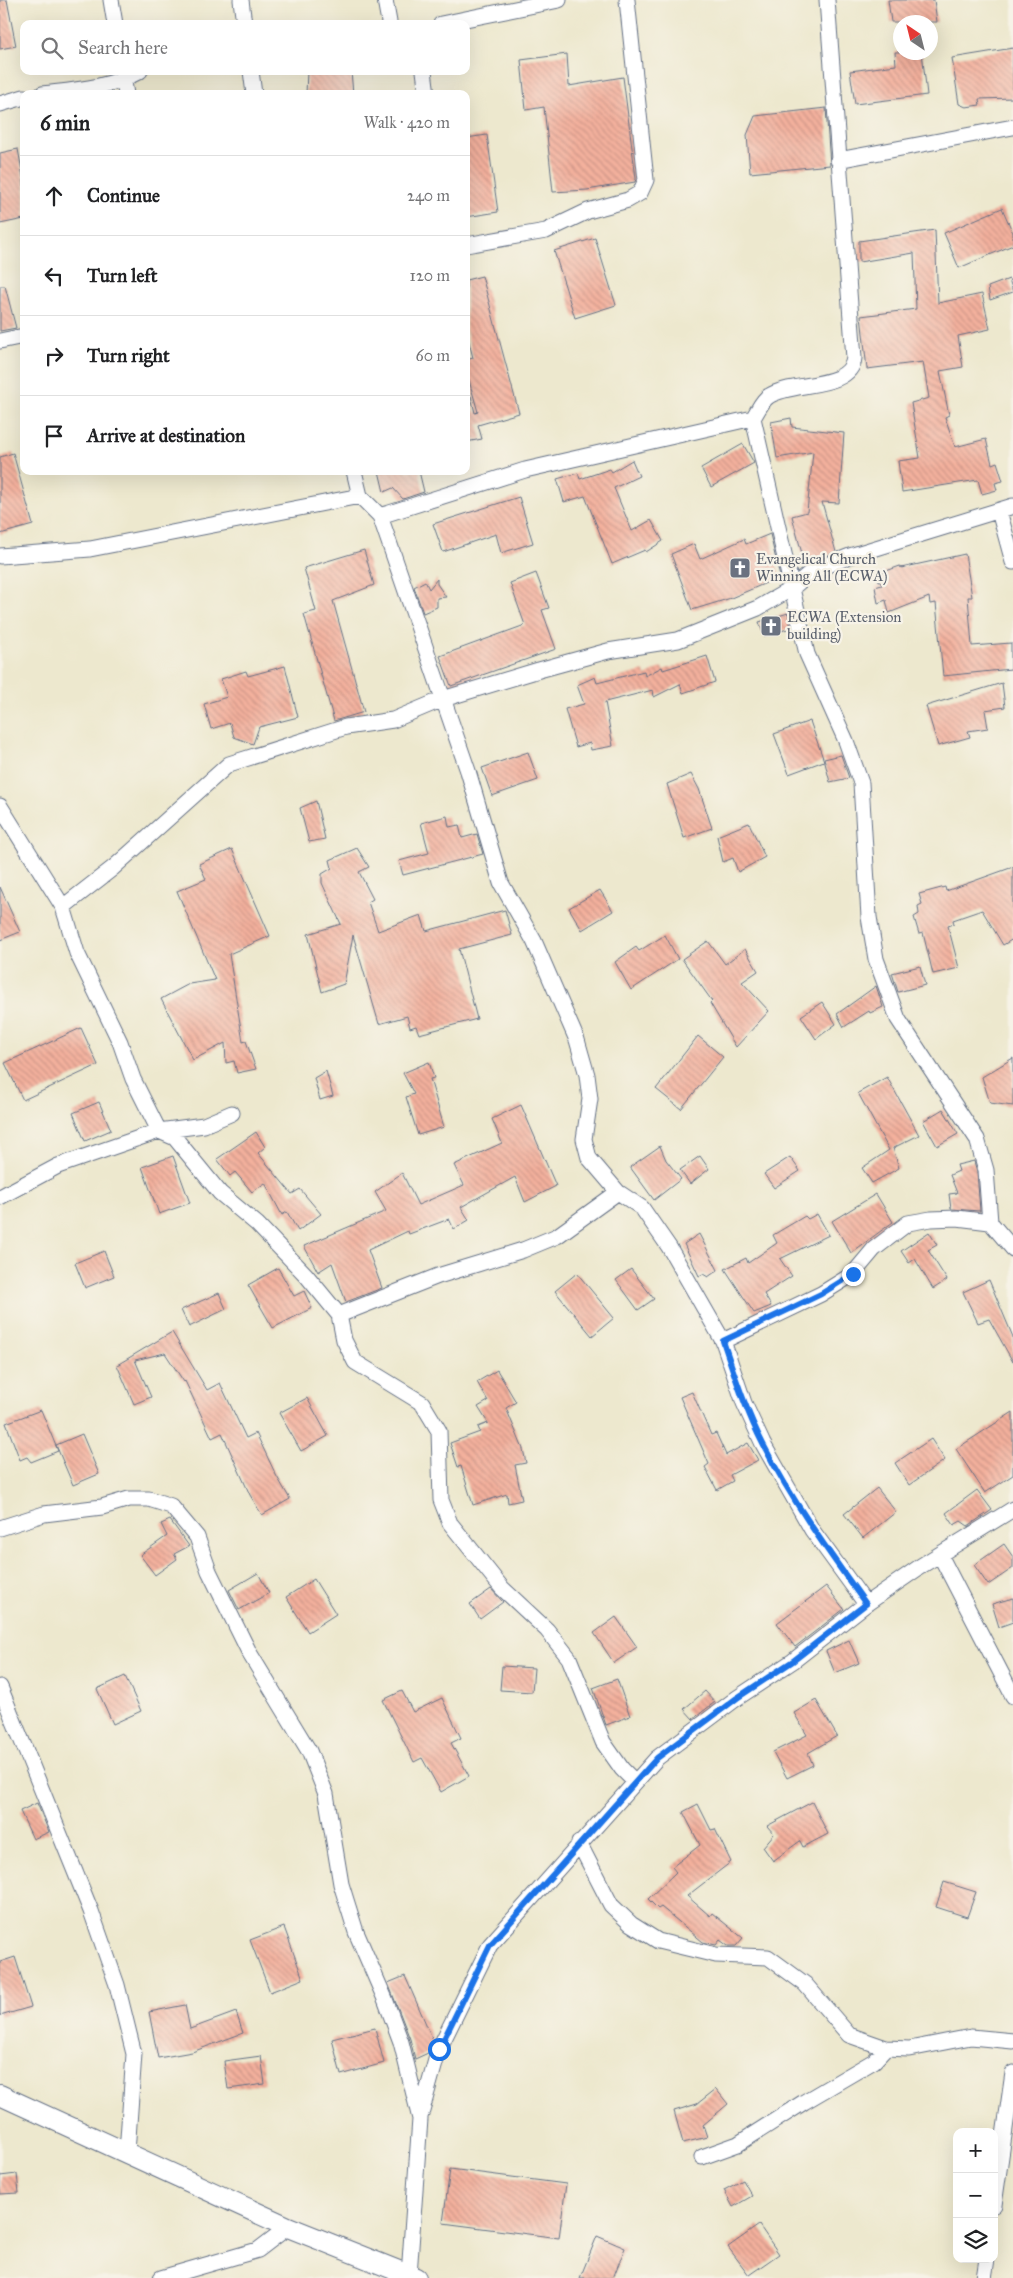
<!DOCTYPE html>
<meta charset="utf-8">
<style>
body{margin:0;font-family:"IM FELL Great Primer",serif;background:#f6f6f6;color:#202124}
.controls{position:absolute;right:15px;bottom:15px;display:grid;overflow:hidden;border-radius:10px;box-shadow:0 5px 20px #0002}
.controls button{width:45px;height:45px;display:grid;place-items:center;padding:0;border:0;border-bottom:1px solid #e0e0e0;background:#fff;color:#202124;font:25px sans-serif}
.compass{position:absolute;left:893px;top:15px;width:45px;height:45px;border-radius:50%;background:#fff;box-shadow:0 5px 20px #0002;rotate:325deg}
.stop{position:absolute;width:15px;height:15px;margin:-11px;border:4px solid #1a73e8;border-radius:50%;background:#fff}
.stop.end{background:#1a73e8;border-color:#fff;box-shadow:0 1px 5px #0008}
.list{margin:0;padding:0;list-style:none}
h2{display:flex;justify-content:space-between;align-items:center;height:65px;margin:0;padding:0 20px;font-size:21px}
h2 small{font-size:16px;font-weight:400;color:#757577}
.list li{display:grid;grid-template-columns:32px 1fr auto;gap:15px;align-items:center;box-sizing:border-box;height:80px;padding:0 20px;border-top:1px solid #e0e0e0}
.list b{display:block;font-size:19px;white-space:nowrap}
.list em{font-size:16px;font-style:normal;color:#757577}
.icon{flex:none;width:28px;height:28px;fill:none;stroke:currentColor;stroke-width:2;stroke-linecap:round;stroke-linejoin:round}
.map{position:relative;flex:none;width:1013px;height:2278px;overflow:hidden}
.search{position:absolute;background:#fff;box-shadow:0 5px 20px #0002;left:20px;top:20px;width:450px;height:55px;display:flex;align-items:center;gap:12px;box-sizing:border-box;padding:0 18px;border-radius:10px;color:#757577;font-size:19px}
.panel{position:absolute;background:#fff;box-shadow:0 5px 20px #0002;left:20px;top:90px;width:450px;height:385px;border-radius:10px}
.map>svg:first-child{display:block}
.building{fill:url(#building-back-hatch)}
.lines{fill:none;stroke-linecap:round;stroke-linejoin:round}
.street-casing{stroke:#647085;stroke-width:17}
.secondary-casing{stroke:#647085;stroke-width:22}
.street{stroke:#fff;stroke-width:15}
.secondary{stroke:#fff;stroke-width:20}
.route{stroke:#1a73e8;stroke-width:6}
.labels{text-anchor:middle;stroke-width:4.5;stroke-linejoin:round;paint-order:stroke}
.worship-label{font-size:15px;fill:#5b616d;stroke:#f7f3e8;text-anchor:start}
</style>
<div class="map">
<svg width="1013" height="2278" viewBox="0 0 1013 2278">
<defs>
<pattern id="building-back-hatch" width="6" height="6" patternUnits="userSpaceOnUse" patternTransform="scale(1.25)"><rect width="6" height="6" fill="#f4b19d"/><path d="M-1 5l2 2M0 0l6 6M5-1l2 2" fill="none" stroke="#c59083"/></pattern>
</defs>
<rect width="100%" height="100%" fill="#f7f3e8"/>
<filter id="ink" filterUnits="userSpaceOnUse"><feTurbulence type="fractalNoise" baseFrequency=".02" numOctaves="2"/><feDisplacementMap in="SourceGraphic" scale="10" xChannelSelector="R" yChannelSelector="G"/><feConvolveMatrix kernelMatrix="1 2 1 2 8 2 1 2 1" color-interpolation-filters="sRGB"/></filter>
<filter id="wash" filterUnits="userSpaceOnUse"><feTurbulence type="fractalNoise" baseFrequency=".0096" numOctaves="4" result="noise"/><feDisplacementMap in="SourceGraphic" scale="20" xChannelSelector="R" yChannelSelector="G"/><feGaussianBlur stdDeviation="1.12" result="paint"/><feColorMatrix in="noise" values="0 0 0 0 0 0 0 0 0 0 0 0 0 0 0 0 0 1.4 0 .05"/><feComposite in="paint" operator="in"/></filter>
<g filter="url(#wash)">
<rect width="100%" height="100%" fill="#ede8ce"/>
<g id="blocks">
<path class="building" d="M0 0H7L16 46 0 49Z
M888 0H934L937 22H891Z
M1013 48V98L979 99 980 105 966 107 959 104 952 58Z
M895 52H922L927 95 855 104 850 71 896 65Z
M567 54 569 86 623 77 636 179 635 182 587 190 553 192 544 107 526 110 521 60Z
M307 71H351L353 94H306Z
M826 108 830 165 750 173 747 135 755 116Z
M487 135 498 212 466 217V138Z
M18 149 24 182V219L0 224V153Z
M1002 208 1013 233V245L959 268 944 233Z
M935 230 938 303 982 294 990 329 958 336 963 367 940 371 949 415 945 417 955 447 986 439 992 464 997 462 1003 481 995 483 997 490 982 494 978 480 902 492 898 461 920 458 911 403 929 398 923 362 867 369 861 316 916 309 914 253 859 262V241Z
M595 238 616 305 575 318 554 251Z
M482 276 519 413 478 425 482 439 466 442V397L471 396 475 413 478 412 466 370V360L473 358 466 330V280Z
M1009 279 1013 292 990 300 988 287Z
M0 286H5L16 328 0 331Z
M791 418 792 427 844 433 839 503 822 502 836 552 805 565 792 516 807 512 813 452 777 458 771 422Z
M743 444 754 463 711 487 701 468Z
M13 453 33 525 0 534V457Z
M632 460 639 476 614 488 632 531 651 520 663 541 646 552 645 550 612 564 585 496 564 502 557 479 578 473 580 479 610 469 612 472Z
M379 471H419L424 492 403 499 393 488 384 492Z
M519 497 533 543 501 553 496 534 443 552 433 524Z
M770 534 780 577 731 598 692 610 671 554 694 544 700 559 744 539 746 544Z
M364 550 374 585 333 601 364 712 334 721 304 614 316 611 304 568Z
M965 554 972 597H968L972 646 1011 643V669L943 676 936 603 930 604 929 597 889 613 886 600 878 603 875 587 882 585 875 575 900 566 901 568Z
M536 573 549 608 542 610 556 649 451 686 440 656 525 625 510 583Z
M437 579V584L446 597 437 598V607L423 613 414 587 425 581 429 589Z
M788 613 791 628 764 636 759 622Z
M707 656 715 682 683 693 680 684 654 697 653 690 605 702 613 746 591 750 590 743 576 747 565 709 584 704 577 685 595 677 597 683 644 671 645 676 662 667 663 670Z
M285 666 298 717 259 727 253 744 234 737 230 723 211 729 204 704 227 697 221 679 246 671 248 676Z
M1002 683 1005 707 985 710 988 728 968 731 970 737 938 746 926 706Z
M810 721 824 761 789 774 774 734Z
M528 752 538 780 492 796 482 768Z
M841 755 849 778 830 782 824 759Z
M691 774 699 789 712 828 684 838 667 784Z
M316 801 325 839 309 842 300 808Z
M447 816 449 827 459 825 462 838 477 834 483 854 403 875 399 861 429 853 421 823Z
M749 823 765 857 738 872 733 858 723 862 717 836Z
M357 848 369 867 359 872 373 899 368 902 378 931 421 915 426 931 505 910 512 935 459 949 477 1019 419 1034 416 1026 410 1028 407 1016 379 1024 353 935 344 984 322 992 308 934 341 924 322 883V874L332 868 330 860Z
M232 849 270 936 229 954 243 1042 246 1041 256 1069 237 1073 234 1061 226 1063 225 1043 193 1060 161 999 189 984 215 980 177 891 206 879 199 864Z
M1013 867V939L1003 945 982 910 953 920 954 924 948 926 959 968 933 974 923 933 919 934 914 917 919 914 918 906 922 904 919 894 945 887 946 891Z
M0 887 20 932 0 940Z
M600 890 613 911 582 930 569 908Z
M665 935 678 959 631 990 615 962 636 947 639 951Z
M708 941 725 964 745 949 758 971 742 982 769 1011 736 1047 710 1003 712 1001 682 959Z
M920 966 925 985 898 992 892 973Z
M876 986 883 1007 870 1013 869 1011 844 1027 837 1014Z
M822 1002 836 1024 816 1039 801 1016Z
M81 1028 98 1065 23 1100 5 1063Z
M698 1036 723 1057 681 1109 656 1089Z
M1013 1058V1106L990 1103 982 1077Z
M429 1062 434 1078 430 1079 444 1127 418 1135 406 1097 414 1094 403 1073Z
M326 1071 333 1096 320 1100 314 1078Z
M887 1077 919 1135 893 1148 899 1168 872 1183 862 1168 889 1150 858 1093Z
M99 1102 111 1130 85 1141 73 1113Z
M521 1105 556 1186 525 1202 515 1177 461 1207 469 1220 454 1229 449 1219 409 1234 408 1231 368 1250 382 1288 346 1302 332 1263 318 1272 304 1246 386 1211 375 1192 402 1173 418 1205 464 1185 454 1165 502 1143 492 1119Z
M943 1109 958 1134 937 1146 923 1121Z
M256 1132 265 1147 258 1153 292 1194 300 1189 321 1214 298 1231 287 1212 282 1215 265 1183 252 1192 235 1172 230 1176 217 1159Z
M660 1146 666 1160 681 1179 654 1200 630 1167Z
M173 1156 190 1203 159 1214 142 1167Z
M700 1156 709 1169 690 1184 680 1170Z
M790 1157 800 1171 774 1188 764 1174Z
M974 1161 977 1172 980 1211 951 1209 949 1194 957 1193 950 1175 959 1171 957 1165Z
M876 1194 893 1222 851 1253 832 1221Z
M817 1214 829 1235 780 1259 792 1276 764 1294 771 1306 754 1313 725 1269 746 1258 748 1263 777 1243 773 1235 805 1216 808 1219Z
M929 1232 937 1245 928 1250 947 1280 933 1289 915 1259 909 1263 901 1251Z
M699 1234 718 1270 708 1277 703 1274 699 1276 684 1244Z
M104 1251 114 1276 85 1288 75 1263Z
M278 1268 294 1296 304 1291 312 1308 273 1328 248 1285Z
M631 1269 654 1299 638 1310 616 1280Z
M577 1273 614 1318 592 1336 555 1291Z
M989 1280 1013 1337V1362L989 1319 978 1323 963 1292Z
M219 1293 226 1309 189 1327 181 1310Z
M172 1332 207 1390 220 1383 246 1438 256 1433 276 1475 290 1499 262 1515 250 1495 222 1433 212 1438 185 1381 184 1382 165 1353 135 1360 151 1397 134 1404 117 1365Z
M497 1370 516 1402 506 1408 523 1449 526 1463 515 1465 522 1500 508 1503 507 1494 473 1505 461 1466 458 1467 450 1443 480 1432 478 1427 488 1423 478 1407 488 1401 477 1382Z
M692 1392 711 1435 716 1433 726 1455 748 1443 758 1460 730 1475 733 1481 717 1490 705 1467 709 1464 680 1397Z
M307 1398 328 1436 301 1451 279 1413Z
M41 1410 58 1451 31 1462 27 1457 20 1460 6 1423Z
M1013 1412V1475L985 1493 956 1449Z
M82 1434 99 1474 73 1485 56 1445Z
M931 1439 945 1460 909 1485 895 1463Z
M877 1488 896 1512 863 1538 844 1514Z
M977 1490 992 1510 968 1526 961 1521 954 1525 946 1513Z
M170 1520 189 1546 174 1554 177 1559 155 1575 140 1555 167 1536 161 1524Z
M1004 1544 1013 1557V1568L988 1585 974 1565Z
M258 1573 269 1593 239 1610 229 1590Z
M314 1579 336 1614 308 1632 286 1597Z
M826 1586 844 1609 795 1647 777 1623Z
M491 1589 503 1602 480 1619 470 1604Z
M1013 1598V1622L999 1627 992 1604Z
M616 1617 637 1647 614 1663 594 1633Z
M849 1640 859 1663 835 1673 826 1651Z
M502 1666 534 1668 532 1692 500 1690Z
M125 1676 141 1711 113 1724 97 1689Z
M617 1679 630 1716 606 1725 593 1688Z
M402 1691 413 1712 442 1698 461 1738 451 1743 469 1776 441 1792 422 1758 414 1762 383 1700Z
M705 1691 715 1702 693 1719 684 1709Z
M816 1700 837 1736 808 1753 813 1765 787 1778 773 1752 807 1735 794 1713Z
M812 1802 828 1834 803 1847 800 1841 773 1861 763 1847 774 1834 767 1826Z
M37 1803 49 1832 33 1839 20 1811Z
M698 1804 711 1830 715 1829 731 1862 687 1896 710 1916 712 1913 743 1938 736 1946H728L720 1940 716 1945 703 1942 661 1907 658 1909 648 1899 676 1872 672 1867 700 1845 683 1812Z
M944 1882 976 1892 967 1917 936 1907Z
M284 1927 303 1979 270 1992 250 1940Z
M15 1957 31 2007 0 2016V1962Z
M405 1976 433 2040 428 2053 415 2059 410 2039 388 1983Z
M185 2005 190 2029 236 2012 243 2033 192 2052 158 2058 149 2012Z
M375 2028 384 2063 341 2075 332 2039Z
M261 2056 265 2084 228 2089 224 2061Z
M716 2089 728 2104 703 2125 707 2137 683 2143 674 2111 697 2104Z
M450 2169 566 2184 559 2238 443 2223Z
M17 2174 19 2193 0 2194V2176Z
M743 2180 752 2196 733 2207 724 2190Z
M759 2225 779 2254 749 2275 728 2247Z
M597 2236 625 2248 613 2278H580Z"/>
</g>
</g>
<g filter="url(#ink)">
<use href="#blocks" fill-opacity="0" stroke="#647085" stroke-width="1"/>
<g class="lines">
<g class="street-casing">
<path id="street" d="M111 0 115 24
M241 0 244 24
M385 0 389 22
M441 24 559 0
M122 71 126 94
M251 71 254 94
M424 71 427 94
M42 94C76 90 109 88 140 71
M0 104 24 97
M838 160 1013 127
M466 245 546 231 588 211 628 200 640 193 646 180 627 0
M0 341 24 336
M753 418 807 654 846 741 861 783 869 917 876 959 898 1019 977 1139 986 1170 990 1222 1013 1249
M354 471 360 496 380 516 468 771 501 883 534 941 577 1040 587 1075 590 1099 584 1139 589 1158 618 1192 642 1208 669 1247 723 1341 744 1403 763 1444 812 1530 866 1604
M999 511 1013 562
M380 516 525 470 753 418C758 411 762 400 769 396 792 381 851 390 854 358L827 0
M0 556 90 549 360 496
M0 806 63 907 77 953 120 1042 133 1079 159 1131 175 1138 220 1193 257 1224 306 1275 339 1315 344 1340 355 1362 422 1403 439 1431 441 1500 450 1523 502 1588 547 1630 569 1658 603 1742 622 1769 635 1782
M63 907 113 868 229 764 346 727 393 720 443 699 539 670 608 651 678 640 758 608 791 589 812 571 850 556 1013 506
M0 1197 58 1166 159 1131 204 1125 232 1113
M339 1315 438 1276 523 1250 557 1236 618 1192
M723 1341 821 1294 853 1274 874 1249 908 1223 931 1219 957 1218 990 1222
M0 1528 44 1514 102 1507 129 1499H149L171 1506 197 1537 209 1571 250 1654 309 1751 326 1794 341 1884 356 1932 385 1999 401 2042 420 2119 409 2275
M940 1555 1013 1696
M0 1687 91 1911 117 1985 134 2054 127 2152
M579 1843 611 1905 631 1924 658 1941 716 1955 768 1957 805 1984 849 2035 886 2048 909 2049 971 2037 1013 2041
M420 2117 439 2049 490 1945 657 1758 737 1698 793 1661 866 1604 921 1566 1013 1509
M702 2157 738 2144 804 2102 874 2061 886 2048
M994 2205 1013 2073
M161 2278 258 2250 288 2227
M984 2278 987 2259"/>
</g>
<g class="secondary-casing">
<path id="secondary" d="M0 2095 288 2227 416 2278"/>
</g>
<use href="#street" class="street"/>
<use href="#secondary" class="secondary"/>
</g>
</g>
<g class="lines" filter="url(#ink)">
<path class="route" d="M439 2049 490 1945 657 1758 737 1698 793 1661 866 1604C829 1553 792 1501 763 1444 746 1411 735 1376 723 1341L821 1294 853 1274"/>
</g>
<defs>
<g id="church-square" transform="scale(1.125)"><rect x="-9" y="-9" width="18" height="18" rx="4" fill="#6b7280" stroke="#f7f3e8"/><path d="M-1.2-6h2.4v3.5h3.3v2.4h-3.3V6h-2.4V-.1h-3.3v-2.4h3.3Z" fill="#fff"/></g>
</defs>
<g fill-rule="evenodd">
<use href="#church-square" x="740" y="568"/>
<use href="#church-square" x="771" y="626"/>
</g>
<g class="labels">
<g class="worship-label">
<text x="756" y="564">Evangelical Church<tspan x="756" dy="17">Winning All (ECWA)</tspan></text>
<text x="787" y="622">ECWA (Extension<tspan x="787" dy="17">building)</tspan></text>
</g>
</g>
</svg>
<div class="controls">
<button>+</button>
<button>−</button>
<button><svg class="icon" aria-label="layers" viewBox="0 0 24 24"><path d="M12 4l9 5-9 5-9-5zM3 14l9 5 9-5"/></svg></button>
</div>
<svg class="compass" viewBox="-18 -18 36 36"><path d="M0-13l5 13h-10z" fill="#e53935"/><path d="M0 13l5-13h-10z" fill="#757577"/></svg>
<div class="stop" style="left:439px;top:2049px"></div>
<div class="stop end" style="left:853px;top:1274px"></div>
<div class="search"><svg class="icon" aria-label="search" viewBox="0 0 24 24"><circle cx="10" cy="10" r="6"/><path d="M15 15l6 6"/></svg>Search here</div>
<section class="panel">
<h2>6 min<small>Walk · 420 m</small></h2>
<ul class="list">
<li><svg class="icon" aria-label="ahead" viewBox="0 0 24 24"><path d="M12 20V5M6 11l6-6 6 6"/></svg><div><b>Continue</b></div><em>240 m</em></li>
<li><svg class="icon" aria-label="left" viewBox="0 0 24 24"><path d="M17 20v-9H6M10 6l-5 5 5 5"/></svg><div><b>Turn left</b></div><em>120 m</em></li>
<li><svg class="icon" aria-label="right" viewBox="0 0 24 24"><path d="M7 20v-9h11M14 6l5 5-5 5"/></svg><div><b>Turn right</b></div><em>60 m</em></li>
<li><svg class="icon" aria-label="arrive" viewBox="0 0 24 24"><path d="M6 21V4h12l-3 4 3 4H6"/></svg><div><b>Arrive at destination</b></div></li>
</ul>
</section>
</div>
